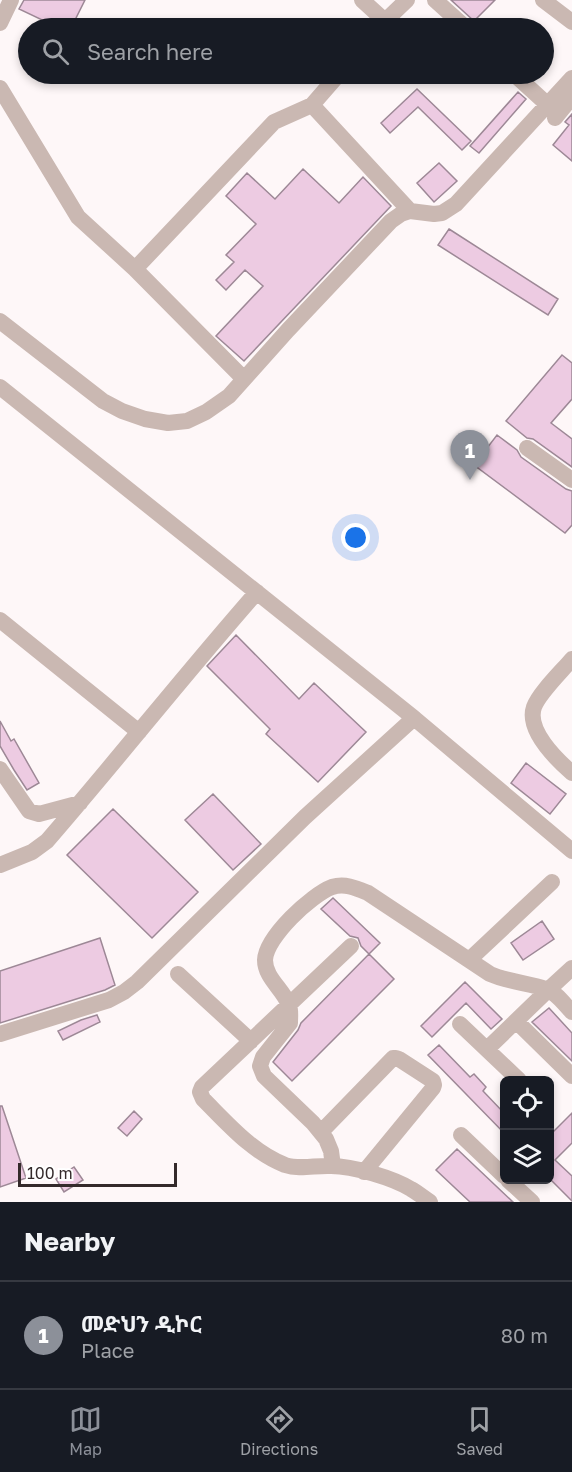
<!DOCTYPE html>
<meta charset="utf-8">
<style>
body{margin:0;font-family:"Golos Text","Noto Sans Ethiopic",sans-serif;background:#20242c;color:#f1f3f6}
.controls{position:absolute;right:18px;bottom:18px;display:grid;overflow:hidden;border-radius:9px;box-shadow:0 3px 9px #0003}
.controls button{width:54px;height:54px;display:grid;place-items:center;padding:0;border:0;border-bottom:2px solid #363941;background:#171b24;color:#f1f3f6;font:30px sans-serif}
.scale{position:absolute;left:18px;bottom:15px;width:159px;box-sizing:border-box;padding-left:6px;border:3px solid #342a2b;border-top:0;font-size:16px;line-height:21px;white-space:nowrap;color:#342a2b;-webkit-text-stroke:4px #fff;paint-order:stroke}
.you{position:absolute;left:356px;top:538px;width:21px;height:21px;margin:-15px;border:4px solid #fff;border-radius:50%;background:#1a73e8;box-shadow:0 0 0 9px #1a73e833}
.badge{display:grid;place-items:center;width:39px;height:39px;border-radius:50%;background:#8c9099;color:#fff;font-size:20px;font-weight:700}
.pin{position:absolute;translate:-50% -50px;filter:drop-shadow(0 2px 3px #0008)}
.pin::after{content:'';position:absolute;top:32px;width:21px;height:18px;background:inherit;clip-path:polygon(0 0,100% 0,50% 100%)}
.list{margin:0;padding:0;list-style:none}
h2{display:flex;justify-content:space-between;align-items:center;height:78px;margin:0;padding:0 24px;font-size:26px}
h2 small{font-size:20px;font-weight:400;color:#9ea1a6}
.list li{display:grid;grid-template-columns:39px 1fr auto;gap:18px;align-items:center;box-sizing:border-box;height:108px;padding:0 24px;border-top:2px solid #363941}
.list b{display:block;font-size:22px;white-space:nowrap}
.list p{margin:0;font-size:20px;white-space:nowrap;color:#9ea1a6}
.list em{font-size:20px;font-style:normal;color:#9ea1a6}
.icon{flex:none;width:33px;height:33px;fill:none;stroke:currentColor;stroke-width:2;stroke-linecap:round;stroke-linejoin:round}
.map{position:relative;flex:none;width:572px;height:1202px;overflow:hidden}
.search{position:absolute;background:#171b24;box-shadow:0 3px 9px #0003;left:18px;right:18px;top:18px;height:66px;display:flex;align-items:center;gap:15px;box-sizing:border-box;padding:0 21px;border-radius:33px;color:#9ea1a6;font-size:22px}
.sheet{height:186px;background:#171b24}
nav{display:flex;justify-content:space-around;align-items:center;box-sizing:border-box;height:84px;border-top:2px solid #363941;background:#171b24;font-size:16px;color:#9ea1a6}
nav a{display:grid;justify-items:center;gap:3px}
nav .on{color:#8c9099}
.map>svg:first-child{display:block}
.building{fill:#edcbe2;stroke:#9d8896;stroke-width:1.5}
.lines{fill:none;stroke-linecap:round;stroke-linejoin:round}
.minor{stroke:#cab8b2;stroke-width:16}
</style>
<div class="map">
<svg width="572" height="1202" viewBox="0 0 572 1202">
<rect width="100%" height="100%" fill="#fef7f8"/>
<path class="building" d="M24 0H85L71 28H59L19 9Z
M451 0H495L474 21Z
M417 89 471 141 462 150 418 107 390 133 381 123Z
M518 92 526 99 479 153 470 146Z
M572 114V161L553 145 569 125 565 122Z
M439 163 457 181 434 202 417 183Z
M303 169 339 203 363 177 391 206 244 361 216 336 263 286 245 270 226 290 216 280 234 262 226 255 256 224 226 196 247 173 275 199Z
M449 229 558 299 548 315 438 245Z
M562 355 572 363V399L551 423 572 439V467L533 439 527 438 506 421Z
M497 435 517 450 521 457 566 489 572 491V525L565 533 474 465Z
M236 635 299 699 314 683 366 732 318 782 266 734 270 729 207 666Z
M0 721 11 741 14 739 39 783 27 790 14 770 0 746Z
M526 763 566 794 550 814 511 783Z
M213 794 261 844 233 870 185 820Z
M113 809 198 892 152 938 67 855Z
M333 898 380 943 369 954 361 946 358 938 350 936 321 909Z
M542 921 554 939 523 960 511 943Z
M100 938 115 985 105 990 0 1023V971Z
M369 954 394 979 292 1081 273 1062 298 1030 301 1023Z
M465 982 502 1019 491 1029 466 1003 432 1037 421 1026Z
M549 1008 572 1033V1061L532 1022Z
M97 1015 100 1022 63 1040 58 1031 81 1020Z
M439 1045 470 1077 474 1074 486 1087 483 1091 504 1113V1133L428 1055Z
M0 1106H2L26 1178 0 1187Z
M134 1111 142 1119 127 1136 118 1128Z
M572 1113V1143L555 1160 572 1176V1201L549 1178V1136Z
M457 1149 513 1202H470L436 1170Z
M74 1167 83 1180 64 1192 56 1179Z"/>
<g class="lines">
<path class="minor" d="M362 0 385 21 378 28
M435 0 466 28
M543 0 572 22
M385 21 407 0
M0 23 11 0
M514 74 548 105
M0 88 78 217 135 269 274 122 312 105 339 74
M312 105 410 211
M555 118 572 97
M135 269 244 379
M0 321 103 401 122 411 145 419 168 423 187 421 206 412 229 396 288 330 391 221 401 214 410 211 434 214 442 213 456 204 572 78
M0 387 414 718 572 851
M527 448 572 480
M0 620 139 732
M572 659C562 671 539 693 534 707 526 730 556 759 572 773
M0 769 29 811 39 814 80 803
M0 865 32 852 47 841C118 759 185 674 257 592
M351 946 202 1087 200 1092 203 1099C228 1124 252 1152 285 1165 300 1170 316 1165 331 1166 353 1166 393 1178 411 1189 418 1193 424 1198 430 1202
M469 960 552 882
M178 974 251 1041
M516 1021 572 1076
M460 1024 519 1080
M0 1034 109 1000 124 992 137 982 305 817 414 718
M487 1049 548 990 572 968
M321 1132 393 1058H396L399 1059 433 1081 434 1085 433 1088 364 1172
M461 1135 504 1176
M333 1166 331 1151 326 1139 313 1123 264 1076 260 1066 263 1057 290 1023C290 1017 291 1010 289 1005 283 989 265 978 265 960 266 937 311 895 332 887 345 883 356 888 368 893L490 974C508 982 528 983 546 989 557 993 564 1004 572 1012
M508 1180 532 1202"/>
</g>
</svg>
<div class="controls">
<button><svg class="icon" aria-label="locate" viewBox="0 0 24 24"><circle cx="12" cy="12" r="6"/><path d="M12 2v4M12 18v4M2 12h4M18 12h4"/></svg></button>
<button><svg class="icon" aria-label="layers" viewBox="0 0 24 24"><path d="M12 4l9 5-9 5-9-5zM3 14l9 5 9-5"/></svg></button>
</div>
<div class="scale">100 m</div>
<div class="you"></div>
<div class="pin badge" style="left:470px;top:480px">1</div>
<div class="search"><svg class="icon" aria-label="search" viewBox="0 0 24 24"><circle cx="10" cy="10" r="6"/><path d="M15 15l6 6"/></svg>Search here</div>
</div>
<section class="sheet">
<h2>Nearby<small></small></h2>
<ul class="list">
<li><span class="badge">1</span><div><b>መድህን ዲኮር</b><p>Place</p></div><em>80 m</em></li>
</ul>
</section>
<nav>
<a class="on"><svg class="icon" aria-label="map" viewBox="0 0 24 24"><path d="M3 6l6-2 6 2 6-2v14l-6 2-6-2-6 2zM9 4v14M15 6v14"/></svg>Map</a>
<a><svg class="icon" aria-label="directions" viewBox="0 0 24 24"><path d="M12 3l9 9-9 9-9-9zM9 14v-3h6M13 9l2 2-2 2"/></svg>Directions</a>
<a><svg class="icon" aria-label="saved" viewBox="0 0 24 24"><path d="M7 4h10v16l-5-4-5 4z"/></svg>Saved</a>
</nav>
